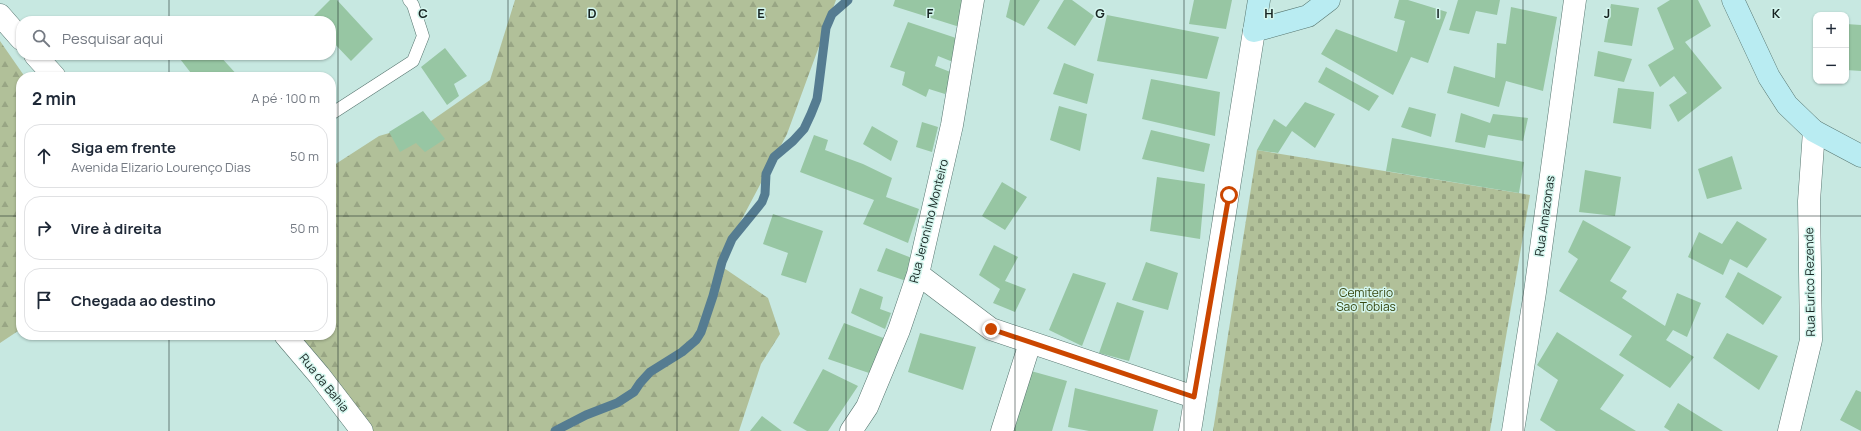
<!DOCTYPE html>
<html lang="pt">
<meta charset="utf-8">
<style>
body{margin:0;font-family:Manrope,sans-serif;background:#f6f6f7;color:#1f2937}
.controls{position:absolute;right:12px;top:12px;display:grid;overflow:hidden;border-radius:8px;box-shadow:0 1px 3px #0004}
.controls button{width:36px;height:36px;display:grid;place-items:center;padding:0;border:0;border-bottom:1px solid #e0e1e3;background:#fff;color:#1f2937;font:20px sans-serif}
.stop{position:absolute;width:12px;height:12px;margin:-9px;border:3px solid #cb4600;border-radius:50%;background:#fff}
.stop.end{background:#cb4600;border-color:#fff;box-shadow:0 1px 4px #0008}
.list{margin:0;padding:0;list-style:none}
h2{display:flex;justify-content:space-between;align-items:center;height:52px;margin:0;padding:0 16px;font-size:17px}
h2 small{font-size:13px;font-weight:400;color:#747a83}
.list li{display:grid;grid-template-columns:26px 1fr auto;gap:12px;align-items:center;box-sizing:border-box;height:64px;margin:0 8px 8px;padding:0 8px;border:1px solid #e0e1e3;border-radius:16px}
.list b{display:block;font-size:15px;white-space:nowrap}
.list p{margin:0;font-size:13px;white-space:nowrap;color:#747a83}
.list em{font-size:13px;font-style:normal;color:#747a83}
.icon{flex:none;width:22px;height:22px;fill:none;stroke:currentColor;stroke-width:2;stroke-linecap:round;stroke-linejoin:round}
.map{position:relative;flex:none;width:1861px;height:431px;overflow:hidden}
.search{position:absolute;background:#fff;box-shadow:0 1px 3px #0004;left:16px;top:16px;width:320px;height:44px;display:flex;align-items:center;gap:10px;box-sizing:border-box;padding:0 14px;border-radius:16px;color:#747a83;font-size:15px}
.panel{position:absolute;background:#fff;box-shadow:0 1px 3px #0004;left:16px;top:72px;width:320px;height:268px;border-radius:16px}
.map>svg:first-child{display:block}
.forest{fill:url(#forest-firs)}
.cemetery{fill:url(#cemetery-stones)}
.lines{fill:none;stroke-linecap:round;stroke-linejoin:round}
.stream{stroke:#557c91;stroke-width:9}
.building{fill:#97c6a3}
.lane-casing{stroke:#577670;stroke-width:13}
.street-casing{stroke:#577670;stroke-width:23}
.secondary-casing{stroke:#577670;stroke-width:23}
.lane{stroke:#fff;stroke-width:12}
.street{stroke:#fff;stroke-width:22}
.secondary{stroke:#b9ecf2;stroke-width:22}
.route{stroke:#cb4600;stroke-width:5}
.grid{fill:none;stroke:#172422;stroke-width:1;stroke-opacity:0.55}
.labels{text-anchor:middle;stroke-width:3;stroke-linejoin:round;paint-order:stroke}
.street-label{font-size:12px;fill:#172422;stroke:#d4f6ee}
.park-label{font-size:12px;fill:#374811;stroke:#d4f6ee}
.grid-label{font-size:13px;text-anchor:middle;font-weight:bold;fill:#172422;stroke:#d4f6ee;stroke-width:3;stroke-linejoin:round;paint-order:stroke}
</style>
<div class="map">
<svg width="1861" height="431" viewBox="0 0 1861 431">
<defs>
<pattern id="forest-firs" width="22" height="20" patternUnits="userSpaceOnUse"><rect width="22" height="20" fill="#b1c099"/><path d="M5 1l3.5 6h-7zM16 11l3.5 6h-7z" fill="#98a584"/></pattern>
<pattern id="cemetery-stones" width="16" height="16" patternUnits="userSpaceOnUse"><rect width="16" height="16" fill="#b1c099"/><path d="M2 7V4a2 2 0 0 1 4 0v3zM10 15v-3a2 2 0 0 1 4 0v3z" fill="#98a584"/></pattern>
</defs>
<rect width="100%" height="100%" fill="#c7e8e1"/>
<path class="forest" d="M515 0H836L787 134 718 264 768 298 780 334 761 364 739 431H356L323 384 280 347 273 335H331V167L379 136 431 121 490 80Z
M0 41 25 77H21V329L0 343Z"/>
<path class="cemetery" d="M1257 150 1530 195 1490 431H1213Z"/>
<g class="lines">
<path class="stream" d="M555 431 586 415 617 403 634 392 640 383 650 372 682 352 696 340 701 332 713 296 722 262 732 239 762 202 765 194 766 174 774 157 793 141 804 129 811 114 817 99 819 84 826 28 832 14 848 0"/>
</g>
<path class="building" d="M330 0H337L373 39 351 61 331 40V21H313L311 19Z
M895 0H969L966 29 893 6Z
M1010 0H1040L1024 26 1006 17Z
M1064 0H1072L1094 16 1075 46 1047 28Z
M1194 0H1232L1226 29 1189 24Z
M1399 0H1408L1447 12 1428 63 1411 57 1393 95 1321 54 1336 29 1397 52 1405 21 1394 18Z
M1458 0H1500L1497 15 1476 11 1469 34 1449 30Z
M1670 0H1698L1711 26 1685 42 1722 88 1678 122 1669 105 1687 93 1674 76 1660 87 1648 65 1674 49 1657 8Z
M1611 4 1639 8 1632 46 1604 42Z
M1511 7 1557 17 1543 91 1506 81 1499 107 1447 93 1454 66 1495 78 1497 43 1506 44Z
M1107 15 1219 37 1207 79 1097 61Z
M908 22 962 40 953 62 938 56 935 66 953 73 945 94 929 89 926 97 902 85 905 72 890 67Z
M1846 24 1861 25V71L1846 70Z
M445 48 467 76 454 84 459 96 447 105 421 67Z
M1598 51 1632 59 1624 82 1594 76Z
M177 55H219L239 77H194Z
M1064 63 1094 74 1087 104 1053 94Z
M1326 67 1379 96 1369 111 1318 82Z
M1151 79 1220 92 1215 136 1142 119Z
M1618 88 1654 92 1651 129 1613 123Z
M1305 102 1335 114 1315 148 1292 131 1278 153 1257 150 1274 119 1286 127Z
M1059 106 1087 114 1080 151 1050 140Z
M1409 107 1436 114 1431 137 1401 127Z
M423 111 445 139 425 152 416 143 400 152 389 132Z
M1461 113 1490 123 1493 114 1528 118 1523 141 1488 135 1485 148 1455 142Z
M922 122 938 127 932 152 916 147Z
M872 126 898 141 891 161 863 144Z
M1151 130 1210 144 1204 172 1142 159Z
M814 135 828 140 825 150 863 164 892 178 886 197 919 209 908 243 863 224 874 200 800 172Z
M1392 138 1524 162 1519 193 1386 171Z
M1732 156 1742 189 1707 199 1698 169Z
M1585 170 1621 177 1615 216 1579 212Z
M1157 177 1205 184 1200 239 1150 231Z
M1002 182 1027 197 1005 230 982 216Z
M773 214 823 231 806 283 781 275 788 253 763 244Z
M1583 220 1631 247 1610 281 1627 291 1622 298 1665 326 1677 293 1701 303 1687 337 1673 330 1666 340 1694 357 1670 388 1619 355 1632 336 1559 291 1578 259 1568 252Z
M1737 221 1767 239 1747 268 1730 259 1723 275 1688 257 1699 232 1722 244Z
M994 245 1018 257 1005 281 1026 289 1015 312 993 303 1000 289 979 275Z
M886 248 917 260 912 283 877 271Z
M1146 262 1178 273 1168 310 1132 300Z
M1738 272 1782 297 1763 325 1725 297Z
M1073 273 1106 283 1082 346 1049 330Z
M860 288 883 297 880 309 891 313 885 329 851 313Z
M1117 302 1144 311 1129 361 1099 353Z
M844 323 886 339 869 373 828 359Z
M1557 332 1624 375 1600 409 1636 431H1556L1540 420 1558 380 1537 365Z
M920 333 976 347 963 390 908 372Z
M1727 333 1778 356 1759 390 1713 358Z
M823 369 858 386 828 431H807L793 423Z
M1031 371 1067 381 1052 431H1014Z
M1075 388 1158 410 1153 431H1089L1068 427Z
M1856 390 1861 392V431L1840 420Z
M1678 403 1723 431H1670L1664 427Z
M762 416 782 431H750Z"/>
<g class="lines">
<g class="lane-casing">
<path id="lane" d="M331 114 413 61 423 36 413 5 409 0"/>
</g>
<g class="street-casing">
<path id="street" d="M0 15 21 39
M35 55 55 77
M918 274 991 329 1194 397
M285 335 319 375 362 431
M851 431 867 407 899 330 918 274 952 125 973 0
M1002 431 1030 343
M1190 431 1254 31
M1513 431 1535 292 1575 0
M1789 431 1811 340 1809 201 1814 131"/>
</g>
<g class="secondary-casing">
<path id="secondary" d="M1259 0 1254 31 1308 16 1329 0
M1733 0 1769 77 1787 105 1814 131 1861 156"/>
</g>
<use href="#lane" class="lane"/>
<use href="#street" class="street"/>
<use href="#secondary" class="secondary"/>
</g>
<g class="lines">
<path class="route" d="M991 329 1194 397 1229 195"/>
</g>
<path class="grid" d="M169 0V21M338 0V431M508 0V431M677 0V431M846 0V431M1015 0V431M1184 0V431M1353 0V431M1523 0V431M1692 0V431M169 55V77M0 216H21M331 216H1861M169 335V431"/>
<g class="labels">
<g class="street-label">
<text transform="translate(1545 216) rotate(-82)" y="4">Rua Amazonas</text>
<text transform="translate(929 221) rotate(-76)" y="4">Rua Jeronimo Monteiro</text>
<text transform="translate(1810 282) rotate(-91)" y="4">Rua Eurico Rezende</text>
<text transform="translate(324 383) rotate(51)" y="4">Rua da Bahia</text>
</g>
<g class="park-label">
<text x="1366" y="297">Cemiterio<tspan x="1366" dy="14">Sao Tobias</tspan></text>
</g>
</g>
<g class="grid-label">
<text x="423" y="18">C</text>
<text x="592" y="18">D</text>
<text x="761" y="18">E</text>
<text x="930" y="18">F</text>
<text x="1100" y="18">G</text>
<text x="1269" y="18">H</text>
<text x="1438" y="18">I</text>
<text x="1607" y="18">J</text>
<text x="1776" y="18">K</text>
</g>
</svg>
<div class="controls">
<button>+</button>
<button>−</button>
</div>
<div class="stop" style="left:1229px;top:195px"></div>
<div class="stop end" style="left:991px;top:329px"></div>
<div class="search"><svg class="icon" aria-label="search" viewBox="0 0 24 24"><circle cx="10" cy="10" r="6"/><path d="M15 15l6 6"/></svg>Pesquisar aqui</div>
<section class="panel">
<h2>2 min<small>A pé · 100 m</small></h2>
<ul class="list">
<li><svg class="icon" aria-label="ahead" viewBox="0 0 24 24"><path d="M12 20V5M6 11l6-6 6 6"/></svg><div><b>Siga em frente</b><p>Avenida Elizario Lourenço Dias</p></div><em>50 m</em></li>
<li><svg class="icon" aria-label="right" viewBox="0 0 24 24"><path d="M7 20v-9h11M14 6l5 5-5 5"/></svg><div><b>Vire à direita</b></div><em>50 m</em></li>
<li><svg class="icon" aria-label="arrive" viewBox="0 0 24 24"><path d="M6 21V4h12l-3 4 3 4H6"/></svg><div><b>Chegada ao destino</b></div></li>
</ul>
</section>
</div>
